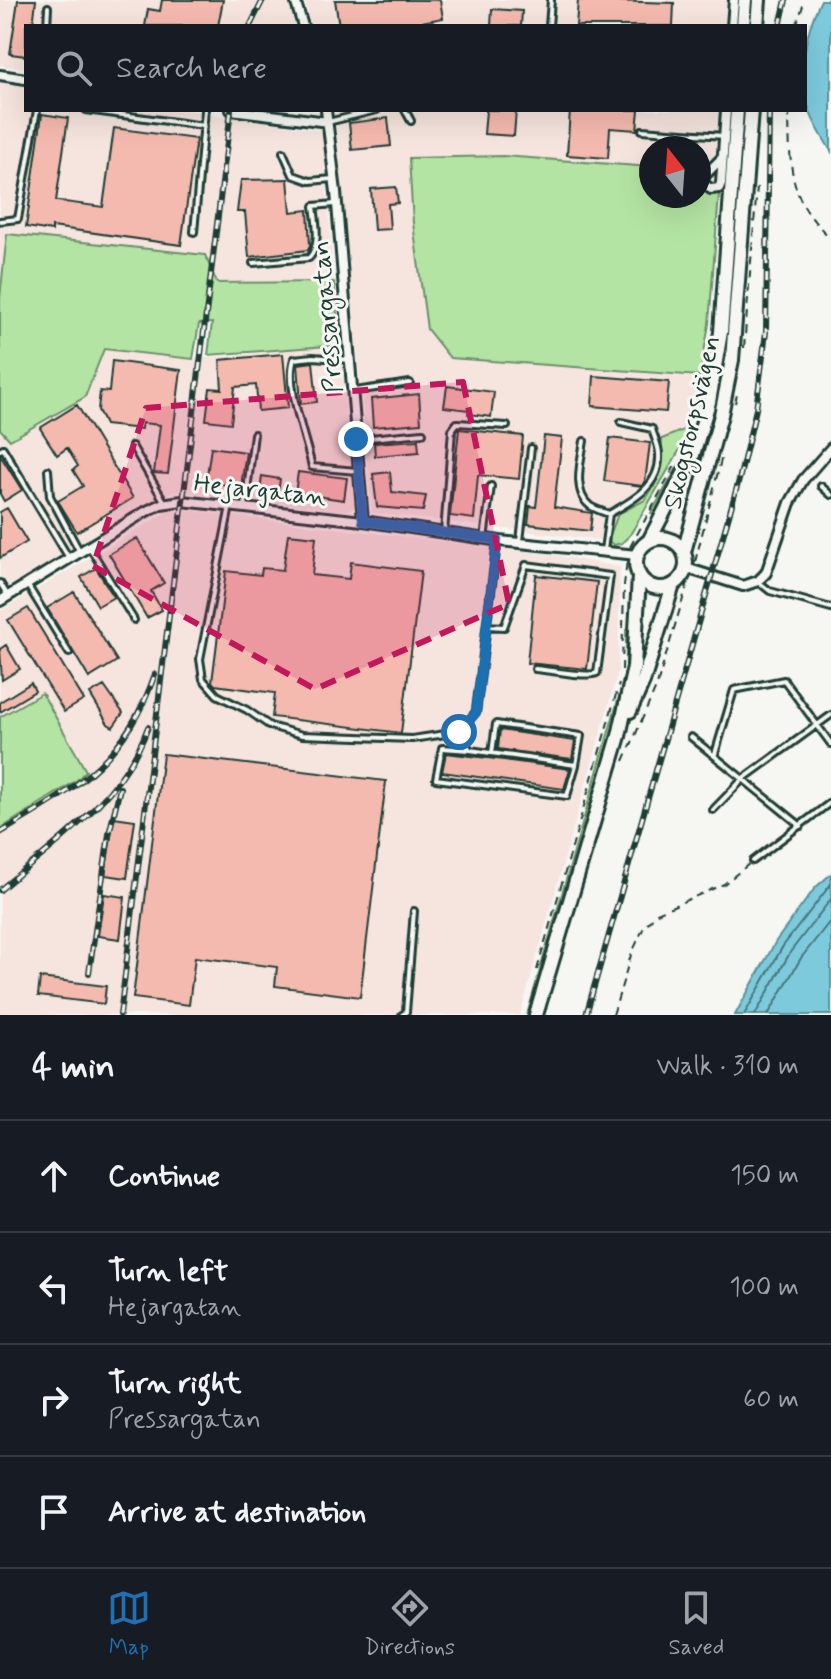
<!DOCTYPE html>
<meta charset="utf-8">
<style>
body{margin:0;font-family:Mynerve,sans-serif;background:#20242c;color:#f1f3f6}
.compass{position:absolute;left:639px;top:136px;width:72px;height:72px;border-radius:50%;background:#171b24;box-shadow:0 8px 32px #0002;rotate:343deg}
.stop{position:absolute;width:24px;height:24px;margin:-18px;border:6px solid #1f6fb2;border-radius:50%;background:#fff}
.stop.end{background:#1f6fb2;border-color:#fff;box-shadow:0 2px 8px #0008}
.list{margin:0;padding:0;list-style:none}
h2{display:flex;justify-content:space-between;align-items:center;height:104px;margin:0;padding:0 32px;font-size:34px}
h2 small{font-size:26px;font-weight:400;color:#9ea1a6}
.list li{display:grid;grid-template-columns:52px 1fr auto;gap:24px;align-items:center;box-sizing:border-box;height:112px;padding:0 32px;border-top:2px solid #363941}
.list b{display:block;font-size:30px;white-space:nowrap}
.list p{margin:0;font-size:26px;white-space:nowrap;color:#9ea1a6}
.list em{font-size:26px;font-style:normal;color:#9ea1a6}
.icon{flex:none;width:44px;height:44px;fill:none;stroke:currentColor;stroke-width:2;stroke-linecap:round;stroke-linejoin:round}
.map{position:relative;flex:none;width:831px;height:1015px;overflow:hidden}
.search{position:absolute;background:#171b24;box-shadow:0 8px 32px #0002;left:24px;right:24px;top:24px;height:88px;display:flex;align-items:center;gap:20px;box-sizing:border-box;padding:0 28px;border-radius:0px;color:#9ea1a6;font-size:30px}
.sheet{height:552px;background:#171b24}
nav{display:flex;justify-content:space-around;align-items:center;box-sizing:border-box;height:112px;border-top:2px solid #363941;background:#171b24;font-size:22px;color:#9ea1a6}
nav a{display:grid;justify-items:center;gap:4px}
nav .on{color:#1f6fb2}
.map>svg:first-child{display:block}
.built{fill:#f6e4de}
.green{fill:#b4e4a3;stroke:#6a906c;stroke-width:2}
.water{fill:#7ecadd;stroke:#589299;stroke-width:2}
.lines{fill:none;stroke-linecap:round;stroke-linejoin:round}
.shore{stroke:#457578;stroke-width:2}
.building{fill:#f5baaf;stroke:#1f3d34;stroke-width:2}
.service-casing{stroke:#1f3d34;stroke-width:10}
.minor-casing{stroke:#1f3d34;stroke-width:14}
.secondary-casing{stroke:#1f3d34;stroke-width:18}
.path{stroke:#1f3d34;stroke-width:2;stroke-dasharray:8 6;stroke-linecap:butt}
.service{stroke:#f6f6f2;stroke-width:4}
.minor{stroke:#f6f6f2;stroke-width:8}
.secondary{stroke:#f6f6f2;stroke-width:12}
.rail-casing{stroke:#1f3d34;stroke-width:6}
.rail{stroke:#f6f6f2;stroke-width:3;stroke-dasharray:9;stroke-linecap:butt}
.route{stroke:#1f6fb2;stroke-width:10}
.marked{fill:#c2185b;fill-opacity:0.2;stroke:#c2185b;stroke-width:6;stroke-dasharray:16 10;stroke-linejoin:round}
.labels{text-anchor:middle;stroke-width:6;stroke-linejoin:round;paint-order:stroke}
.street-label{font-size:26px;fill:#1f3d34;stroke:#f6f6f2}
</style>
<div class="map">
<svg width="831" height="1015" viewBox="0 0 831 1015">
<rect width="100%" height="100%" fill="#f6f6f2"/>
<filter id="ink" filterUnits="userSpaceOnUse"><feTurbulence type="fractalNoise" baseFrequency=".0125" numOctaves="2"/><feDisplacementMap in="SourceGraphic" scale="16" xChannelSelector="R" yChannelSelector="G"/><feConvolveMatrix kernelMatrix="1 2 1 2 8 2 1 2 1" color-interpolation-filters="sRGB"/></filter>
<g filter="url(#ink)">
<path class="built" d="M0 0H288L295 26H26V69L0 65Z
M304 0H728L726 26H311Z
M0 82 26 86V110H186L323 131 334 282 217 283 7 234 0 298Z
M335 110H721L716 155 699 166V148H651V167L503 156 409 159 450 358 700 376 688 428 662 439 661 464 654 486 645 500 618 514 608 541 372 513Z
M340 345 355 507 346 511 180 492 169 493 0 594V429L104 349 193 359Z
M187 510 555 555 620 567 618 671 520 1015H0V611L167 512Z"/>
<path class="green" d="M731 110 715 349 709 387 693 444 660 517 651 513 685 454 703 399 715 324Z
M503 156 651 167V196H699V182L700 187 708 194H719L709 324 700 376 450 358 427 329 413 223 409 158Z
M7 234 205 255 217 283 334 282 340 345 208 355 212 323 199 324 193 359 104 349 85 397 10 440 0 429V298Z
M688 428 682 446 630 535 622 543 614 545 608 541 618 514 645 500 654 486 661 464 662 439Z
M630 627 628 671 619 707 530 1015H527L620 693 626 669V631Z
M42 693 86 771 77 780 0 829V717Z"/>
<path class="water" d="M821 0H831V151C824 139 815 126 810 112 797 76 804 33 821 0Z
M831 874V1015H735L776 941 815 888Z"/>
<g class="lines">
<path class="shore" d="M744 1015 783 946 831 884
M755 1015 791 951 831 899
M768 1015 801 958 831 920"/>
</g>
<path class="building" d="M18 0H36L33 26H26V56L10 54Z
M162 0H223L218 26H145L148 9 160 11Z
M335 0H440L443 18 400 26H339Z
M578 0 674 3 673 26H576Z
M492 9 522 11 521 26H491Z
M486 110H516L514 136 484 134Z
M570 110H639L637 130 610 128 608 158 567 155Z
M42 114 68 118 56 201 103 207 114 128 196 139 181 245 52 227V231L26 227Z
M388 118 391 146 352 150 349 123Z
M288 179 291 212 308 210 310 246 308 250 249 257 245 212H237L241 180Z
M396 187 398 203 388 204 390 229 374 230 371 189Z
M283 354 288 408 258 411 256 385 235 387 231 423 206 420 210 388 222 389 220 360Z
M112 361 181 370 168 474 154 473 160 425 142 423 141 429 105 425 98 410 100 391 109 392Z
M313 362 317 402 301 404 298 364Z
M594 376 669 382 666 412 592 406Z
M447 386 494 392 491 417 468 414 469 410 444 407Z
M419 394 421 423 373 427 371 399Z
M77 405 133 498 77 532 58 501 83 486 73 470 78 466 67 448 57 455 40 428Z
M459 429 523 436 519 479 478 475 474 519 450 516Z
M544 436 562 438 554 507 592 513 590 531 528 524 530 506 536 507Z
M610 438 650 443 645 482 642 486 604 481Z
M418 440 419 452 375 456 374 443Z
M211 447 246 452 241 487 206 482Z
M0 455 22 490 4 501 0 494Z
M298 472 347 478 344 500 295 493Z
M390 472 392 492 426 496 423 511 377 507 373 474Z
M262 476 280 479 278 494 260 492Z
M7 508 27 542 0 558V512Z
M288 534 316 537 312 575 349 579 351 562 421 571 401 733 272 717 275 693 215 685 212 682 226 571 261 575 262 568 283 570Z
M137 538 164 583 151 591 162 610 147 618 109 554Z
M96 568 114 597 98 606 81 577Z
M536 575 597 582 587 669 527 663Z
M74 592 117 661 89 678 47 608Z
M28 608 84 700 64 712 8 620Z
M6 645 20 669 2 680 0 649Z
M31 683 35 691 0 712V702Z
M104 686 123 713 113 727 108 724 90 694Z
M500 730 575 741 572 759 498 749Z
M446 753 496 759 570 769 564 789 442 772Z
M163 754 386 781 360 997 275 986 277 967 195 957 189 1005 133 998Z
M114 817 135 820 127 878 105 875Z
M104 894 125 897 120 939 98 936Z
M40 978 106 986 104 1004 38 996Z"/>
<g class="lines">
<g class="service-casing">
<path id="service" d="M47 26 48 7
M549 26 551 0
M86 110 204 126
M405 110 411 121
M328 122 377 110
M642 130 724 136
M283 152 293 175 310 181 333 179
M0 221 18 219 37 110
M194 232 205 110
M253 263 309 258C321 246 316 222 314 206L335 204
M350 360 313 357 294 359C285 386 306 439 312 467L357 471
M355 391 410 383
M359 439 423 433
M584 441C581 460 572 492 590 506 595 509 603 512 609 514L604 550
M132 446 164 501
M0 450 3 448 69 558
M48 470 50 496 80 552
M821 486 831 495
M230 506 200 659 203 679 217 695 247 710 270 726 302 735 412 739 459 732 476 712 497 543
M245 507 254 434
M609 514C632 501 661 486 659 454 659 446 654 437 652 429L621 422
M444 533 452 430 457 423 507 426
M484 539 491 486
M520 541 531 448
M90 548 134 620
M0 583 8 596
M760 583 770 591 831 608
M28 586 69 653
M487 626 504 627 526 565 610 576 597 673C585 678 551 670 535 669
M459 732 470 750 576 765 581 736 496 724 492 753
M691 737 801 826
M470 750 442 748 436 779 567 796 576 765
M715 754 734 690 784 680 831 744
M713 810 743 779 831 715
M753 861 831 802
M402 1015 406 1012 414 911"/>
</g>
<g class="minor-casing">
<path id="minor" d="M295 0 303 26
M732 26 734 0
M0 75 26 79
M231 110 328 122
M326 110 336 192 363 521
M721 159 703 177 705 185 711 189 719 188 721 183 726 110
M686 568 743 586 758 581 766 573 790 503 803 480 831 448
M0 601 145 512 161 504 182 501 363 521 500 541 637 555"/>
</g>
<g class="secondary-casing">
<path id="secondary" d="M743 26 745 0
M757 26 759 0
M636 563a25 25 0 1 1 50 0a25 25 0 1 1-50 0Z
M649 541 692 458 709 402 721 332 737 110
M684 552 721 415 732 360 751 110
M630 711 643 682 673 585
M536 1015 619 736 634 667 639 576"/>
</g>
<path class="path" d="M796 26 805 0
M789 110C790 164 787 200 831 238
M744 348 757 187
M735 403 738 390
M630 547 677 462
M695 562 722 456
M622 670 624 585 627 561
M624 761 657 685 689 579
M537 970 619 684
M613 1015 631 955 644 927 657 913 724 884 749 864"/>
<use href="#service" class="service"/>
<use href="#minor" class="minor"/>
<use href="#secondary" class="secondary"/>
<g class="rail-casing">
<path id="rail" d="M250 26 263 0
M780 26 786 0
M0 833C75 788 125 762 155 674
M0 890C56 842 122 799 148 727
M89 973 109 834 120 788
M120 1015 231 110
M586 1015 739 480 756 409 766 332 769 110"/>
</g>
<use href="#rail" class="rail"/>
</g>
</g>
<g class="lines" filter="url(#ink)">
<path class="route" d="M356 439 363 521 497 540 476 712 459 732"/>
</g>
<path class="marked" d="M463 382 509 604 315 689 93 566 146 408Z"/>
<g class="labels">
<g class="street-label">
<text transform="translate(326 317) rotate(-95)" y="9">Pressargatan</text>
<text transform="translate(691 422) rotate(-77)" y="9">Skogstorpsvägen</text>
<text transform="translate(260 489) rotate(6)" y="9">Hejargatan</text>
</g>
</g>
</svg>
<svg class="compass" viewBox="-18 -18 36 36"><path d="M0-13l5 13h-10z" fill="#e53935"/><path d="M0 13l5-13h-10z" fill="#9ea1a6"/></svg>
<div class="stop" style="left:459px;top:732px"></div>
<div class="stop end" style="left:356px;top:439px"></div>
<div class="search"><svg class="icon" aria-label="search" viewBox="0 0 24 24"><circle cx="10" cy="10" r="6"/><path d="M15 15l6 6"/></svg>Search here</div>
</div>
<section class="sheet">
<h2>4 min<small>Walk · 310 m</small></h2>
<ul class="list">
<li><svg class="icon" aria-label="ahead" viewBox="0 0 24 24"><path d="M12 20V5M6 11l6-6 6 6"/></svg><div><b>Continue</b></div><em>150 m</em></li>
<li><svg class="icon" aria-label="left" viewBox="0 0 24 24"><path d="M17 20v-9H6M10 6l-5 5 5 5"/></svg><div><b>Turn left</b><p>Hejargatan</p></div><em>100 m</em></li>
<li><svg class="icon" aria-label="right" viewBox="0 0 24 24"><path d="M7 20v-9h11M14 6l5 5-5 5"/></svg><div><b>Turn right</b><p>Pressargatan</p></div><em>60 m</em></li>
<li><svg class="icon" aria-label="arrive" viewBox="0 0 24 24"><path d="M6 21V4h12l-3 4 3 4H6"/></svg><div><b>Arrive at destination</b></div></li>
</ul>
</section>
<nav>
<a class="on"><svg class="icon" aria-label="map" viewBox="0 0 24 24"><path d="M3 6l6-2 6 2 6-2v14l-6 2-6-2-6 2zM9 4v14M15 6v14"/></svg>Map</a>
<a><svg class="icon" aria-label="directions" viewBox="0 0 24 24"><path d="M12 3l9 9-9 9-9-9zM9 14v-3h6M13 9l2 2-2 2"/></svg>Directions</a>
<a><svg class="icon" aria-label="saved" viewBox="0 0 24 24"><path d="M7 4h10v16l-5-4-5 4z"/></svg>Saved</a>
</nav>
